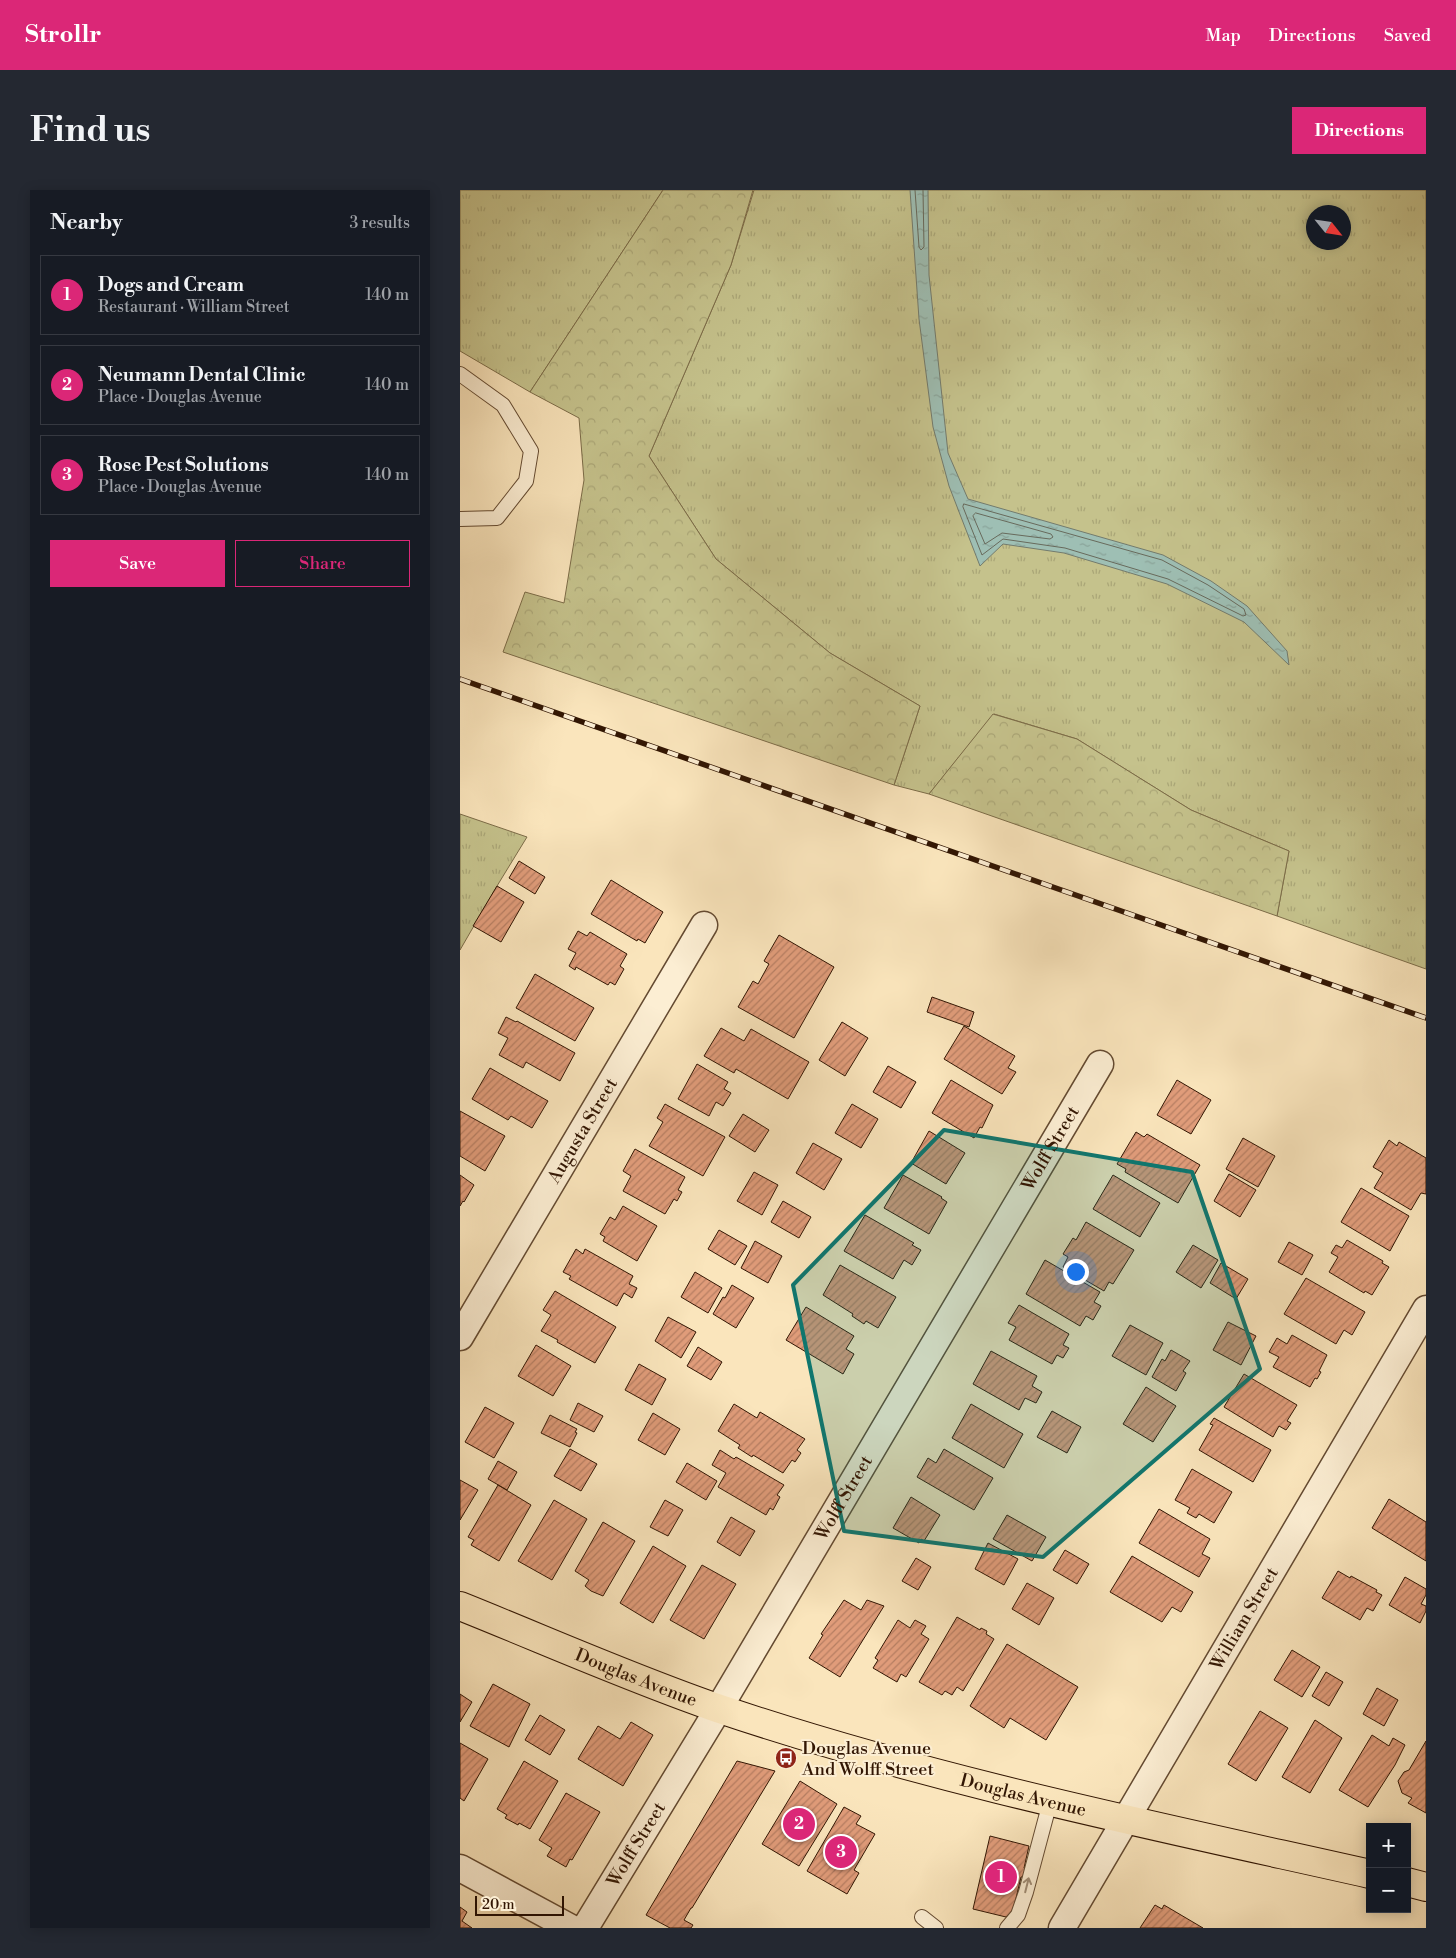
<!DOCTYPE html>
<meta charset="utf-8">
<style>
body{margin:0;font-family:"Libre Bodoni",serif;background:#242831;color:#f1f3f6}
.controls{position:absolute;right:15px;bottom:15px;display:grid;overflow:hidden;border-radius:0px;box-shadow:0 2px 12px #0003}
.controls button{width:45px;height:45px;display:grid;place-items:center;padding:0;border:0;border-bottom:1px solid #363941;background:#171b24;color:#f1f3f6;font:25px sans-serif}
.compass{position:absolute;left:846px;top:15px;width:45px;height:45px;border-radius:50%;background:#171b24;box-shadow:0 2px 12px #0003;rotate:120deg}
.scale{position:absolute;left:15px;bottom:12px;width:89px;box-sizing:border-box;padding-left:5px;border:2px solid #321603;border-top:0;font-size:14px;line-height:18px;white-space:nowrap;color:#321603;-webkit-text-stroke:4px #fceed3;paint-order:stroke}
.you{position:absolute;left:615px;top:1081px;width:18px;height:18px;margin:-12px;border:4px solid #fff;border-radius:50%;background:#1a73e8;box-shadow:0 0 0 8px #1a73e833}
.badge{display:grid;place-items:center;width:32px;height:32px;border-radius:50%;background:#db2777;color:#fff;font-size:16px;font-weight:700}
.pin{position:absolute;translate:-50% -50%;border:2px solid #fff;box-shadow:0 1px 5px #0006}
.list{margin:0;padding:0;list-style:none}
h2{display:flex;justify-content:space-between;align-items:center;height:65px;margin:0;padding:0 20px;font-size:21px}
h2 small{font-size:16px;font-weight:400;color:#9ea1a6}
.list li{display:grid;grid-template-columns:32px 1fr auto;gap:15px;align-items:center;box-sizing:border-box;height:80px;margin:0 10px 10px;padding:0 10px;border:1px solid #363941;border-radius:0px}
.list b{display:block;font-size:19px;white-space:nowrap}
.list p{margin:0;font-size:16px;white-space:nowrap;color:#9ea1a6}
.list em{font-size:16px;font-style:normal;color:#9ea1a6}
.actions{display:flex;gap:10px;padding:15px 20px}
.actions a{flex:1;padding:11px 0;border:1px solid #db2777;border-radius:0px;text-align:center;font-size:18px;color:#db2777}
.actions .main{background:#db2777;color:#fff}
.map{position:relative;flex:none;width:966px;height:1738px;overflow:hidden;border-radius:0px}
header{display:flex;align-items:center;gap:30px;box-sizing:border-box;height:70px;padding:0 25px;background:#db2777;color:#fff}
header strong{font-size:24px}
nav{display:flex;gap:28px;margin-inline-start:auto;font-size:18px}
.intro{display:flex;align-items:center;justify-content:space-between;box-sizing:border-box;height:120px;padding:0 30px}
h1{margin:0;font-size:35px}
.button{padding:12px 22px;border-radius:0px;background:#db2777;color:#fff;font-size:18px;font-weight:700}
main{display:flex;gap:30px;padding:0 30px}
aside{flex:1;background:#171b24;border-radius:0px;box-shadow:0 2px 12px #0003}
.map>svg:first-child{display:block}
.grass{fill:url(#grass-tufts);stroke:#7c6c48;fill-rule:evenodd}
.forest{fill:url(#forest-crowns);stroke:#7c6c48}
.water{fill:url(#water-ripples);stroke:#737b6d}
.lines{fill:none;stroke-linecap:round;stroke-linejoin:round}
.shore{stroke:#686a5c;stroke-width:1}
.building{fill:url(#building-hatch);stroke:#321603}
.service-casing{stroke:#644a31;stroke-width:16}
.minor-casing{stroke:#644a31;stroke-width:29}
.primary-casing{stroke:#321603;stroke-width:30}
.service{stroke:#fceed3;stroke-width:14}
.minor{stroke:#fceed3;stroke-width:26}
.primary{stroke:#fae5bc;stroke-width:28}
.rail-casing{stroke:#321603;stroke-width:5.5}
.rail{stroke:#fceed3;stroke-width:4;stroke-dasharray:11;stroke-linecap:butt}
.oneway{stroke:#a18d75}
.marked{fill:#0f766e;fill-opacity:0.2;stroke:#0f766e;stroke-width:4;stroke-linejoin:round}
.labels{text-anchor:middle;stroke-width:4;stroke-linejoin:round;paint-order:stroke}
.street-label{font-size:18px;fill:#321603;stroke:#fceed3}
.poi-label{font-size:18px;fill:#321603;stroke:#fceed3;text-anchor:start}
</style>
<header>
<strong>Strollr</strong>
<nav><a>Map</a><a>Directions</a><a>Saved</a></nav>
</header>
<div class="intro"><h1>Find us</h1><a class="button">Directions</a></div>
<main>
<aside>
<h2>Nearby<small>3 results</small></h2>
<ul class="list">
<li><span class="badge">1</span><div><b>Dogs and Cream</b><p>Restaurant · William Street</p></div><em>140 m</em></li>
<li><span class="badge">2</span><div><b>Neumann Dental Clinic</b><p>Place · Douglas Avenue</p></div><em>140 m</em></li>
<li><span class="badge">3</span><div><b>Rose Pest Solutions</b><p>Place · Douglas Avenue</p></div><em>140 m</em></li>
</ul>
<div class="actions"><a class="main">Save</a><a>Share</a></div>
</aside>
<div class="map">
<svg width="966" height="1738" viewBox="0 0 966 1738">
<defs>
<pattern id="grass-tufts" width="24" height="20" patternUnits="userSpaceOnUse" patternTransform="scale(1.25)"><rect width="24" height="20" fill="#c5c28c"/><path d="M3 7l-1-3M5 7V3M7 7l1-3M15 17l-1-3M17 17v-4M19 17l1-3" fill="none" stroke="#aaa677"/></pattern>
<pattern id="forest-crowns" width="20" height="18" patternUnits="userSpaceOnUse" patternTransform="scale(1.25)"><rect width="20" height="18" fill="#c5c28c"/><path d="M2 6a3 3 0 1 1 6 0M12 15a3 3 0 1 1 6 0" fill="none" stroke="#aaa677"/></pattern>
<pattern id="water-ripples" width="26" height="14" patternUnits="userSpaceOnUse" patternTransform="scale(1.25)"><rect width="26" height="14" fill="#9ebfb4"/><path d="M2 4q2-2 4 0t4 0M15 11q2-2 4 0t4 0" fill="none" stroke="#89a399"/></pattern>
<pattern id="building-hatch" width="6" height="6" patternUnits="userSpaceOnUse" patternTransform="scale(1.25)"><rect width="6" height="6" fill="#e09c7a"/><path d="M-1 1l2-2M0 6l6-6M5 7l2-2" fill="none" stroke="#b67e62"/></pattern>
</defs>
<rect width="100%" height="100%" fill="#fae5bc"/>
<filter id="stains"><feTurbulence type="fractalNoise" baseFrequency=".004" numOctaves="4"/><feColorMatrix values="0 0 0 0 .2 0 0 0 0 .09 0 0 0 0 .02 0 0 0 .5 -.17"/></filter>
<radialGradient id="worn" r=".72"><stop offset=".6" stop-color="#630" stop-opacity="0"/><stop offset="1" stop-color="#630" stop-opacity=".3"/></radialGradient>
<path class="grass" d="M0 0H203L70 202 0 161Z
M294 0H966V779L817 726 829 661 731 620 617 549 534 524 469 604 434 595 460 516 370 463 256 369 189 266 271 75ZM854 22H884V52H854Z
M0 624 67 647 37 696 0 760Z"/>
<path class="forest" d="M203 0H293L271 75 189 266 256 369 370 463 460 516 434 595 43 462 65 402 104 413 124 290 119 228 70 202Z
M533 524 617 549 731 620 829 661 817 726 469 604Z"/>
<path class="water" d="M450 0H468L469 85 488 263 508 309 703 365 751 391 787 416 827 461 829 475 784 432 707 394 604 363 543 354 520 376 489 296 473 237 459 129Z"/>
<g class="lines">
<path class="shore" d="M455 0 459 57 461 60 464 57 463 0
M504 314 702 370 748 395 784 419 786 425 783 426 708 389 605 358 543 349 522 365 503 317Z
M516 323 591 344 593 347 590 349 542 343 525 354 513 326Z"/>
</g>
<path class="building" d="M59 671 85 687 75 704 49 688Z
M151 690 203 722 185 753 178 749 177 751 131 724Z
M37 696 64 712 41 752 13 736Z
M118 741 127 746 130 742 167 764 160 776 164 779 155 795 150 792 148 795 116 777 115 780 109 776 116 763 108 759Z
M319 745 374 777 334 848 278 817 293 791 298 794 309 774 304 771Z
M75 784 134 818 115 851 56 818Z
M472 807 514 822 509 837 467 822Z
M46 827 56 832 57 831 115 863 100 891 66 872 63 878 39 865 48 848 38 843Z
M382 832 408 848 385 886 359 870Z
M504 836 555 866 548 878 556 882 542 904 484 869Z
M261 838 284 851 291 839 349 872 328 909 276 879 274 883 244 866Z
M237 874 268 892 264 899 271 903 263 916 256 912 249 926 218 909Z
M428 876 456 892 441 918 413 902Z
M30 878 88 911 72 938 51 926 48 930 12 909Z
M491 890 533 915 522 938 520 937 514 948 472 923Z
M717 890 751 910 731 944 697 925Z
M205 914 265 947 243 986 189 956 203 932 197 928Z
M392 914 418 929 401 958 375 943Z
M0 921 45 946 25 981 0 966Z
M283 924 309 940 295 962 269 946Z
M469 941 505 963 486 994 451 973Z
M676 942 684 947 687 944 740 975 718 1013 665 982 666 979 657 974Z
M783 948 815 966 798 997 766 979Z
M929 950 937 956 939 952 966 968V1004L961 1003 951 1020 914 998 923 983 913 977Z
M353 953 382 969 364 1000 336 983Z
M175 959 225 987 218 1000 222 1002 217 1011 214 1009 205 1024 163 1001 171 986 163 981Z
M294 982 318 995 302 1025 277 1011Z
M769 984 796 1000 780 1027 754 1011Z
M0 985 14 995 4 1012 3 1011 0 1016Z
M443 985 482 1007 481 1008 487 1012 469 1044 424 1018Z
M653 985 700 1013 680 1047 633 1019Z
M901 998 949 1026 930 1061 881 1032Z
M323 1011 351 1027 339 1048 311 1032Z
M163 1016 197 1036 177 1071 143 1051 145 1047 140 1044 150 1027 155 1030Z
M405 1025 454 1053 452 1055 461 1060 452 1075 444 1070 433 1089 384 1061Z
M626 1032 674 1060 653 1094 649 1092 644 1101 603 1077 608 1067 603 1064 613 1048 616 1050Z
M259 1040 287 1056 275 1075 248 1059Z
M887 1050 923 1071 922 1073 929 1077 912 1105 905 1101 904 1103 869 1082 878 1067 871 1063 876 1055 882 1058Z
M295 1051 322 1066 308 1093 281 1078Z
M829 1052 853 1065 842 1085 818 1072Z
M733 1055 758 1070 741 1098 716 1082Z
M116 1059 123 1064 125 1059 173 1086 169 1094 177 1098 172 1108 164 1103 157 1116 109 1089 111 1086 103 1082Z
M585 1070 640 1102 634 1112 641 1116 633 1130 626 1126 620 1136 566 1104Z
M761 1073 788 1089 776 1109 750 1093Z
M380 1075 436 1107 418 1138 406 1131 404 1134 392 1126 393 1124 363 1105Z
M235 1082 262 1098 248 1123 221 1107Z
M846 1088 905 1122 892 1145 884 1140 876 1154 824 1124Z
M272 1095 294 1108 276 1138 253 1124 263 1107 265 1108Z
M95 1101 156 1137 135 1173 97 1152 98 1150 81 1141 91 1125 83 1120Z
M559 1115 609 1144 603 1155 609 1158 603 1168 597 1165 592 1174 549 1150 556 1137 548 1133Z
M346 1117 394 1146 386 1159 394 1164 383 1184 326 1150Z
M208 1127 236 1142 221 1168 195 1151Z
M768 1132 796 1146 781 1175 753 1160Z
M670 1135 703 1153 686 1185 652 1166Z
M832 1145 867 1165 859 1181 861 1182 857 1189 855 1188 850 1197 813 1177 819 1167 809 1162 817 1148 827 1154Z
M76 1155 111 1176 93 1206 58 1186Z
M238 1157 262 1172 251 1190 227 1176Z
M711 1160 730 1171 723 1181 726 1183 716 1201 692 1187 702 1169 705 1171Z
M531 1161 577 1186 572 1196 582 1202 576 1213 565 1208 559 1220 513 1194Z
M179 1174 206 1189 192 1215 165 1200Z
M784 1184 837 1215 827 1231 831 1233 826 1240 819 1236 813 1247 764 1217Z
M686 1197 716 1216 693 1252 663 1234Z
M118 1213 143 1226 134 1242 110 1230Z
M274 1214 297 1228 300 1222 345 1249 337 1260 341 1263 335 1272 332 1270 323 1283 293 1265 292 1267 278 1258 280 1255 258 1241Z
M511 1214 563 1244 544 1278 492 1248Z
M25 1217 54 1233 34 1268 5 1252Z
M592 1221 621 1237 607 1263 577 1247Z
M193 1223 220 1239 205 1265 178 1250Z
M90 1225 117 1239 115 1242 117 1243 110 1257 81 1243Z
M754 1228 811 1260 793 1292 739 1260 753 1235 750 1234Z
M110 1259 137 1274 121 1301 94 1286Z
M484 1259 533 1288 514 1320 457 1287 468 1268 476 1273Z
M260 1260 274 1269 276 1267 324 1295 317 1305 320 1307 313 1320 310 1318 306 1325 258 1297 266 1283 252 1275Z
M38 1271 57 1282 47 1300 28 1289Z
M227 1273 257 1291 246 1310 216 1292Z
M732 1279 772 1302 754 1333 739 1324 736 1328 727 1323 730 1318 715 1310Z
M0 1290 18 1300 0 1330Z
M38 1295 71 1315 39 1371 11 1355 14 1350 8 1347Z
M451 1307 480 1325 464 1351 461 1349 459 1353 433 1338Z
M929 1309 966 1332V1371L912 1338Z
M94 1310 127 1329 92 1390 58 1371Z
M205 1310 223 1320 208 1346 190 1337Z
M699 1319 750 1349 742 1364 750 1368 739 1387 679 1353Z
M547 1325 586 1347 572 1371 533 1349Z
M271 1327 295 1341 280 1366 257 1352Z
M143 1332 175 1351 143 1406 131 1401 125 1396 129 1390 115 1381Z
M528 1353 558 1369 544 1395 515 1379Z
M193 1356 226 1376 193 1433 160 1413Z
M605 1360 629 1374 617 1394 593 1380Z
M672 1366 733 1402 721 1422 712 1417 702 1432 650 1402Z
M456 1368 471 1377 458 1400 442 1391Z
M242 1375 276 1394 244 1449 210 1430Z
M878 1381 890 1388 891 1386 917 1400 916 1402 922 1405 913 1421 907 1418 900 1430 862 1408Z
M945 1387 966 1399V1405L961 1414 966 1416V1421L960 1433 929 1415Z
M567 1393 594 1408 579 1435 552 1419Z
M384 1410 401 1420 407 1410 424 1416 380 1487 349 1468 363 1445 361 1444Z
M497 1427 520 1440 521 1438 527 1441 526 1444 534 1449 503 1501 497 1497 492 1505 485 1501 482 1505 459 1492Z
M438 1430 450 1438 455 1430 466 1436 461 1444 469 1449 446 1487 441 1484 437 1492 413 1478 418 1470 415 1468Z
M547 1454 618 1497 586 1550 550 1528 544 1538 510 1516Z
M832 1460 860 1477 842 1507 814 1490Z
M866 1482 883 1492 869 1516 852 1506Z
M33 1494 70 1514 49 1557 10 1536Z
M917 1498 938 1510 924 1536 903 1524Z
M0 1504 12 1512 0 1532Z
M800 1521 828 1538 796 1591 768 1574Z
M80 1525 105 1540 90 1565 65 1550Z
M855 1530 882 1548 850 1603 822 1587Z
M171 1532 193 1545 163 1596 118 1569 138 1536 160 1549Z
M912 1545 929 1556 933 1548 945 1555 935 1575 908 1617 879 1600Z
M966 1551V1623L948 1613 952 1608 942 1603 938 1591 944 1582 949 1580Z
M0 1553 28 1569 4 1611 0 1608Z
M64 1571 98 1591 70 1639 59 1633 58 1635 45 1628 47 1625 37 1619Z
M277 1571 315 1581 232 1718H231L224 1730 233 1735 231 1738H210L186 1725Z
M340 1591 377 1614 339 1676 302 1654Z
M106 1603 140 1622 112 1670 110 1669 106 1677 87 1666 92 1658 79 1650Z
M384 1617 401 1626 396 1634 415 1644 394 1680 399 1683 387 1704 347 1681Z
M530 1646 569 1656 564 1678H566L564 1687H561L553 1721 546 1727 513 1719Z
M695 1715 702 1719 704 1715 743 1738H680Z
M0 1717 7 1722 2 1731 12 1738H0Z"/>
<g class="lines">
<g class="service-casing">
<path id="service" d="M0 184 43 215 71 261 66 291 37 328 0 329
M462 1727 476 1738
M547 1738 558 1725 566 1702 590 1612"/>
</g>
<g class="minor-casing">
<g id="minor">
<path id="s1" d="M0 1147 244 735"/>
<path d="M0 1678 111 1738"/>
<path id="s2" d="M125 1738 259 1518 640 874"/>
<path id="s3" d="M602 1738 966 1119"/>
</g>
</g>
<g class="primary-casing">
<g id="primary">
<path id="s4" d="M0 1416C85 1450 170 1488 257 1518 470 1590 691 1635 910 1684"/>
<path d="M947 1692 966 1697"/>
</g>
</g>
<use href="#service" class="service"/>
<use href="#minor" class="minor"/>
<use href="#primary" class="primary"/>
<g class="rail-casing">
<path id="rail" d="M0 489 966 828"/>
</g>
<use href="#rail" class="rail"/>
</g>
<defs><path id="oneway-shaft" d="M-6 0H5M1.5-3L5.5 0L1.5 3" fill="none" stroke-width="1.6" stroke-linecap="round" stroke-linejoin="round" transform="scale(1.25)"/></defs>
<use class="oneway" href="#oneway-shaft" transform="translate(567 1695) rotate(-76)"/>
<path class="marked" d="M484 940 732 982 800 1179 583 1367 384 1341 333 1095Z"/>
<defs>
<g id="bus-disc" transform="scale(1.125)"><circle r="9.5" fill="#8f2418" stroke="#fceed3"/><path d="M-5-6H5V4H4V6H2V4H-2V6H-4V4H-5ZM-3.5-4V0h7V-4ZM-3.5 1.2v1.5H-2V1.2ZM2 1.2v1.5H3.5V1.2Z" fill="#fff"/></g>
</defs>
<g fill-rule="evenodd">
<use href="#bus-disc" x="326" y="1568"/>
</g>
<g class="labels">
<g class="street-label">
<text dy="6" stroke="none"><textPath href="#s1" startOffset="240">Augusta Street</textPath></text>
<text dy="6" stroke="none"><textPath href="#s2" startOffset="908">Wolff Street</textPath></text>
<text dy="6" stroke="none"><textPath href="#s2" startOffset="502">Wolff Street</textPath></text>
<text dy="6" stroke="none"><textPath href="#s3" startOffset="359">William Street</textPath></text>
<text dy="6" stroke="none"><textPath href="#s4" startOffset="190">Douglas Avenue</textPath></text>
<text dy="6" stroke="none"><textPath href="#s4" startOffset="595">Douglas Avenue</textPath></text>
<text dy="6" stroke="none"><textPath href="#s2" startOffset="98">Wolff Street</textPath></text>
</g>
<g class="poi-label">
<text x="342" y="1564">Douglas Avenue<tspan x="342" dy="21">And Wolff Street</tspan></text>
</g>
</g>
<rect width="100%" height="100%" filter="url(#stains)"/>
<rect width="100%" height="100%" fill="url(#worn)"/>
</svg>
<div class="controls">
<button>+</button>
<button>−</button>
</div>
<svg class="compass" viewBox="-18 -18 36 36"><path d="M0-13l5 13h-10z" fill="#e53935"/><path d="M0 13l5-13h-10z" fill="#9ea1a6"/></svg>
<div class="scale">20 m</div>
<div class="you"></div>
<div class="pin badge" style="left:541px;top:1687px">1</div>
<div class="pin badge" style="left:339px;top:1634px">2</div>
<div class="pin badge" style="left:381px;top:1662px">3</div>
</div>
</main>
